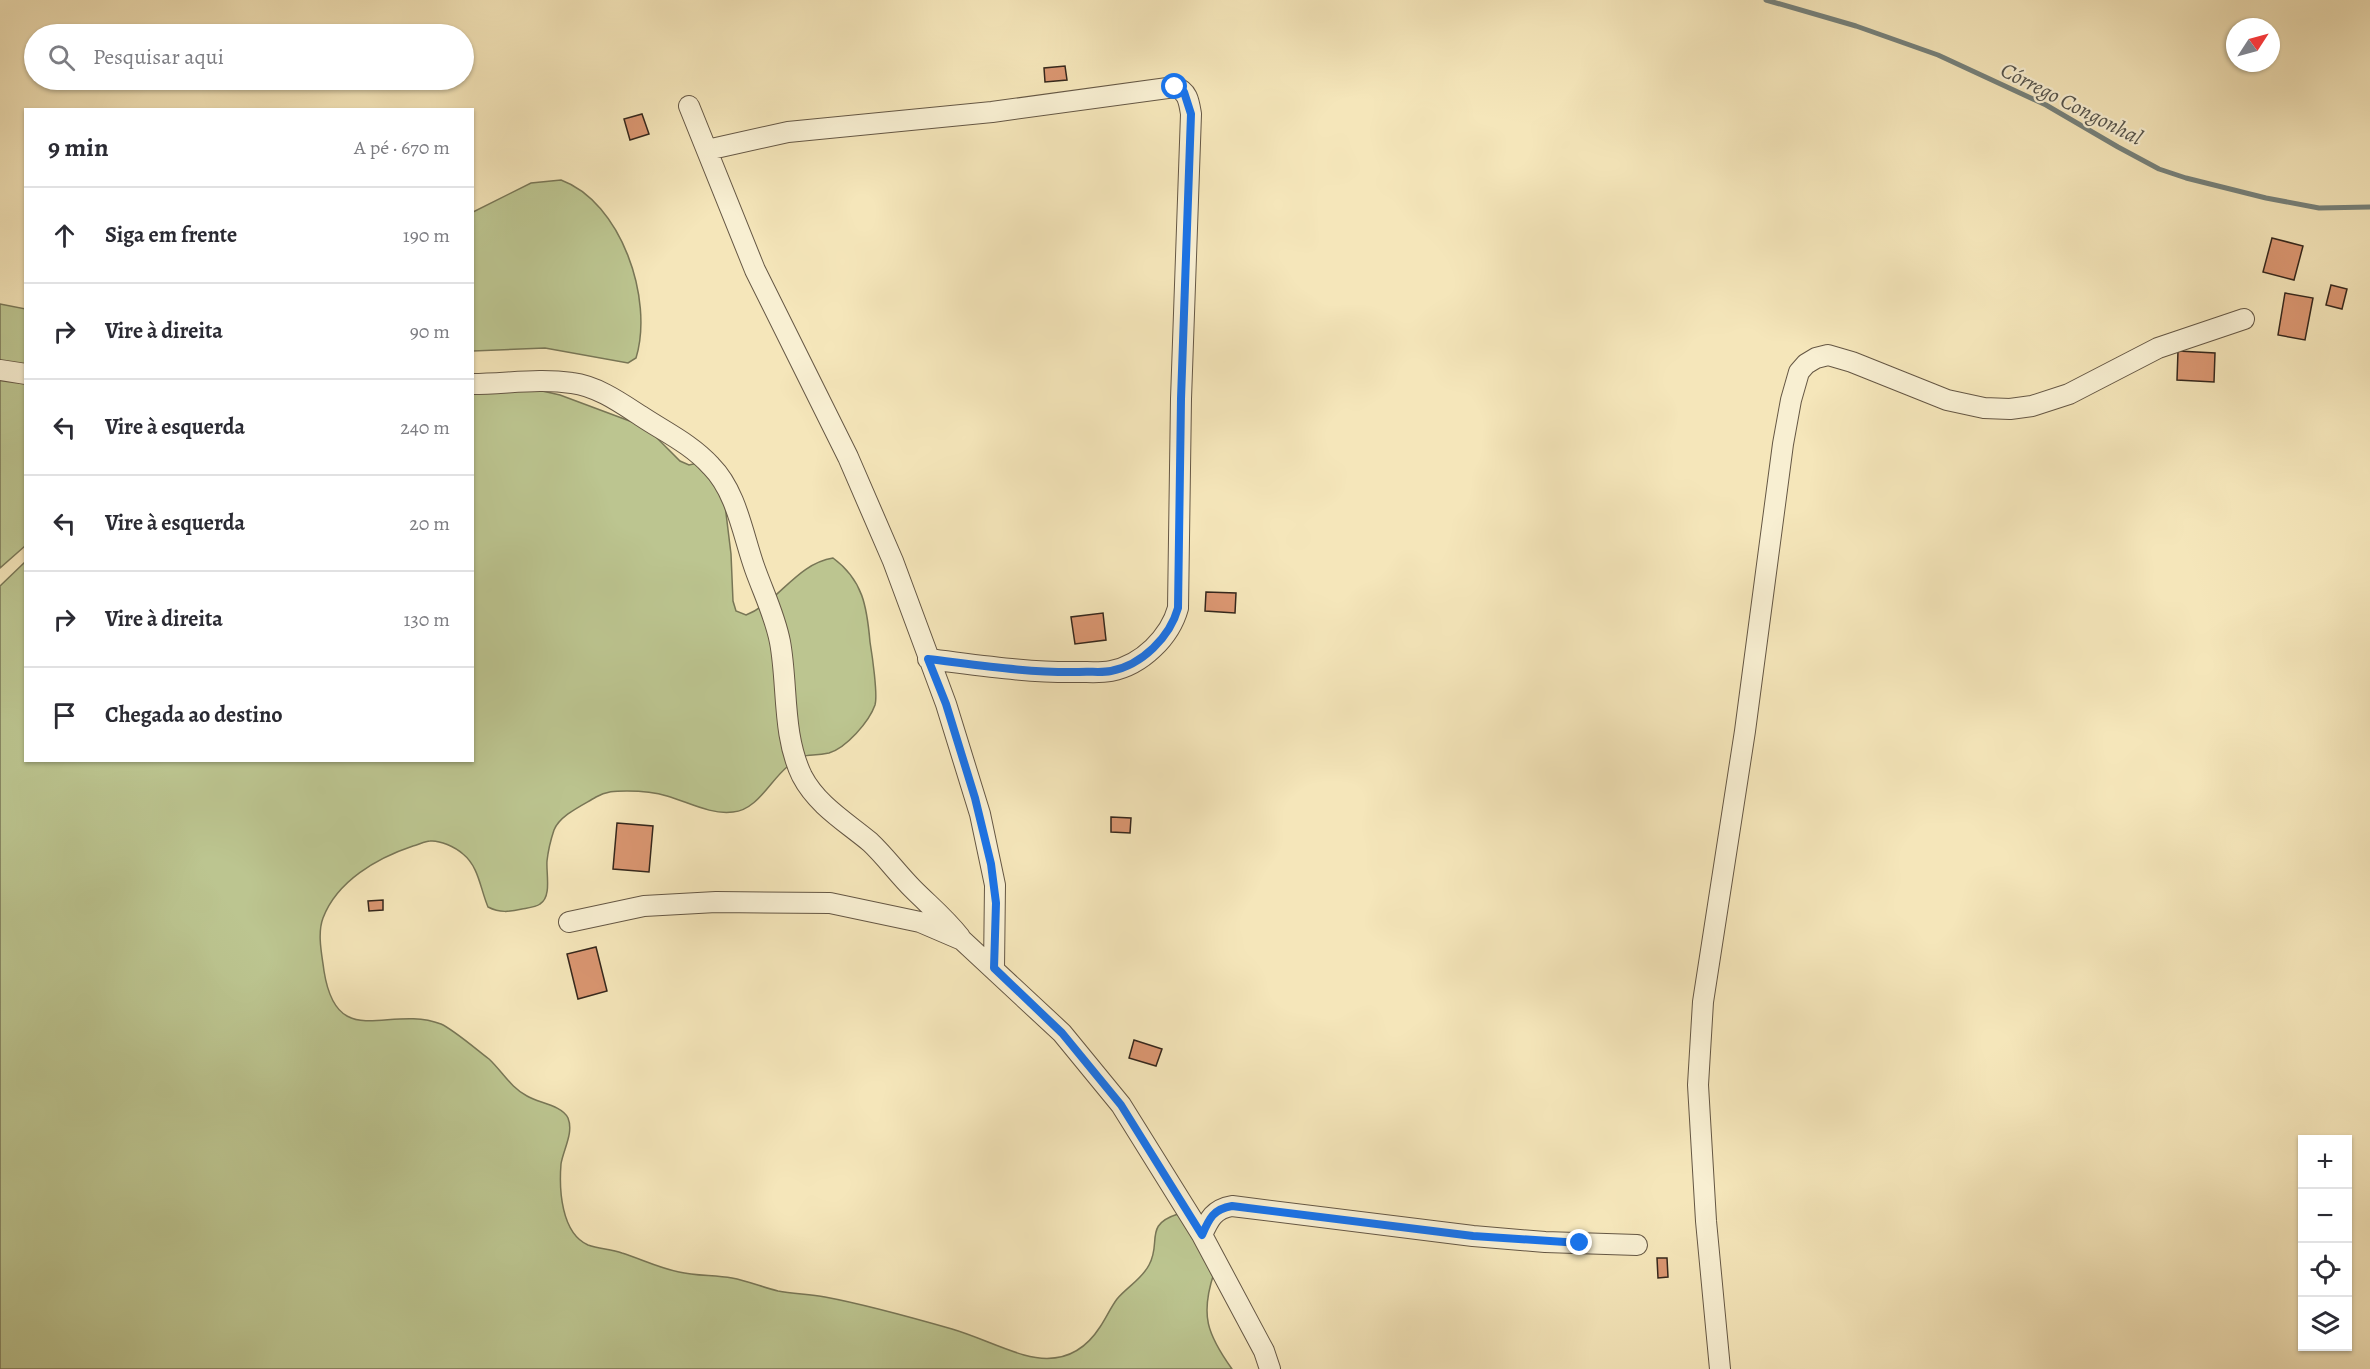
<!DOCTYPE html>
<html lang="pt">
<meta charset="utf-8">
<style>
body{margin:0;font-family:Alegreya,serif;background:#f7f7f7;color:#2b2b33}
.controls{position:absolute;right:18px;bottom:18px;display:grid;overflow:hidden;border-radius:0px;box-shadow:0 2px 4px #0004}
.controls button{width:54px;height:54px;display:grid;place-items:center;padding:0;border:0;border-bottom:2px solid #e1e1e2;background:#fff;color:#2b2b33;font:30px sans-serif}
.compass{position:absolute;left:2226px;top:18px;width:54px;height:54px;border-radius:50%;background:#fff;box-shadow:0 2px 4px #0004;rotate:54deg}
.stop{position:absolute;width:18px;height:18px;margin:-14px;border:4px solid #1a73e8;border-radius:50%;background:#fff}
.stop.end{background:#1a73e8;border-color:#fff;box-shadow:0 2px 6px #0008}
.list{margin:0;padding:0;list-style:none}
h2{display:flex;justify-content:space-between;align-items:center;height:78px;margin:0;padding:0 24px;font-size:26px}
h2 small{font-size:20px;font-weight:400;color:#7c7c81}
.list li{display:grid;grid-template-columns:39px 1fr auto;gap:18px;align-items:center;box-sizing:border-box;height:96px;padding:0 24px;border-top:2px solid #e1e1e2}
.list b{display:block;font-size:22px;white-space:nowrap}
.list em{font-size:20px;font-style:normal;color:#7c7c81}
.icon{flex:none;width:33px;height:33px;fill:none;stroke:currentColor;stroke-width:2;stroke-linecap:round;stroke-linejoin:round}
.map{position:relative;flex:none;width:2370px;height:1369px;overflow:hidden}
.search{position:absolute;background:#fff;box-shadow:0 2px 4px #0004;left:24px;top:24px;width:450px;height:66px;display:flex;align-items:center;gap:15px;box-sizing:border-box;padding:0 21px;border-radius:33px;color:#7c7c81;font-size:22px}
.panel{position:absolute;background:#fff;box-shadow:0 2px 4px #0004;left:24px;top:108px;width:450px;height:654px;border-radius:0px}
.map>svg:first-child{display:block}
.green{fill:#bcc590;stroke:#787656;stroke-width:1.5}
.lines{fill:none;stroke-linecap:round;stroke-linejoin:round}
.stream{stroke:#76817b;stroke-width:5}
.building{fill:#da9671;stroke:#35271c;stroke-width:1.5}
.minor-casing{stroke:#655744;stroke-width:22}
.minor{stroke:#f8efd2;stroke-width:20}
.route{stroke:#1a73e8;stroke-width:8}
.labels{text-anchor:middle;stroke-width:4.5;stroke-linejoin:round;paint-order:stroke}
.water-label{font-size:22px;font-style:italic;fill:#55544c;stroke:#f8efd2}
</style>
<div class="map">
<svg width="2370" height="1369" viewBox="0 0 2370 1369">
<rect width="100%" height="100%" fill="#f5e6ba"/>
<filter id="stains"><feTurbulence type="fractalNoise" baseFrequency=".00333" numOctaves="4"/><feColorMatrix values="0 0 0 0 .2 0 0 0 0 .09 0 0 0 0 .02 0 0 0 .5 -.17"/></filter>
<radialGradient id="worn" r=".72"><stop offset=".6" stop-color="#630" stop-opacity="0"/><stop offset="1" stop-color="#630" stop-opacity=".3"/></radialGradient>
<path class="green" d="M561 180C621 202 654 299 636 358L628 363 545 348 473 351V212L531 183Z
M0 304 26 309 25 546 0 568Z
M473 385 538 390 560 395 635 423 656 437 680 461 689 465 707 461 724 497 731 554 733 601 736 611 746 615C779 602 796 564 833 558 863 580 867 607 870 642 872 654 878 695 875 705 869 722 846 748 829 753 808 758 806 750 787 767 770 781 757 810 733 812 711 815 688 802 667 796 654 792 640 791 627 791 615 791 606 791 596 797 583 805 560 815 554 830 551 839 548 852 547 861 546 873 552 897 540 904 536 907 527 908 522 909 509 912 500 913 488 907 480 888 479 867 463 854 455 847 440 840 430 841 425 841 418 845 413 846 377 858 337 881 323 918 317 934 322 955 324 971 337 1053 388 1004 441 1024 454 1030 477 1050 489 1059 502 1071 511 1088 527 1096 538 1103 562 1105 568 1118 574 1133 563 1150 561 1164 559 1189 561 1233 588 1245 599 1249 611 1249 622 1253 641 1259 659 1268 679 1272 696 1276 714 1275 732 1278 748 1281 762 1287 778 1291 793 1294 809 1294 825 1297 868 1305 910 1317 952 1329 976 1336 1000 1348 1024 1355 1056 1364 1082 1355 1100 1327 1106 1318 1111 1307 1117 1299 1127 1287 1142 1279 1149 1265 1162 1242 1143 1225 1178 1214L1214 1273C1200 1315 1207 1334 1232 1369H0V586L25 562 26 760H472Z"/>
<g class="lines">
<path class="stream" d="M1766 0 1856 26 1938 55 2046 105 2118 147 2159 169 2186 178 2266 198 2319 208 2370 207"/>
</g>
<path class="building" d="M1065 66 1067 80 1045 82 1044 68Z
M642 114 649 134 630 140 624 119Z
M2272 238 2303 246 2294 280 2263 272Z
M2331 285 2347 289 2342 309 2326 305Z
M2285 293 2313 298 2305 340 2278 335Z
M2178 351 2215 353 2214 382 2177 380Z
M1206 592 1236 593 1235 613 1205 611Z
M1103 613 1106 640 1075 644 1071 617Z
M1111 817 1131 818 1130 833 1111 832Z
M617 823 653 826 649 872 613 869Z
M383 900V910L369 911 368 901Z
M596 947 607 991 578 999 567 954Z
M1134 1040 1162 1049 1156 1066 1129 1058Z
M1657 1258H1667L1668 1277 1658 1278Z"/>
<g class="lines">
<g class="minor-casing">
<path id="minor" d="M689 106 755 270 848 457 893 561 946 704 980 814 995 885 994 968
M707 150 788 132 992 112 1175 87C1188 91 1189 102 1191 114L1181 399 1178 608C1170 637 1142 665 1111 671 1101 673 1089 672 1079 672 1028 673 978 665 928 659
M0 370 26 374
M472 384C506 384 538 378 572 383 597 386 621 403 641 416 665 432 691 444 711 466 737 492 743 536 755 569 764 594 775 616 780 642 788 685 782 735 802 776 817 805 846 822 870 842 885 856 898 874 913 889 930 906 945 918 960 937
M569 922 644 906 716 902 830 903 920 922 962 940 1062 1033 1121 1105 1202 1235 1264 1351 1270 1369
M1202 1235C1209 1219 1214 1209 1232 1206L1473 1236 1545 1242 1637 1245
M1720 1369 1706 1221 1698 1085 1703 1002 1745 731 1783 444 1791 400 1799 372 1806 364 1816 358 1828 355 1852 362 1947 400 1984 408 2010 409 2032 406 2069 394 2158 348 2244 319"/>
</g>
<use href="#minor" class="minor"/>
</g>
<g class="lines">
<path class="route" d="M1175 87 1184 92 1191 114 1181 399 1178 608C1170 637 1142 665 1111 671 1101 673 1089 671 1079 672 1029 673 978 665 928 659L946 704 975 798 991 864 996 903 994 968 1062 1033 1121 1105 1202 1235C1209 1219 1213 1209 1232 1206L1473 1236 1580 1243"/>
</g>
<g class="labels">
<g class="water-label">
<text transform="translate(2072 103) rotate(27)" y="8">Córrego Congonhal</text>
</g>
</g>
<rect width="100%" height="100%" filter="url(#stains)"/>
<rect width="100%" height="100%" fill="url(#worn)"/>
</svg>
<div class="controls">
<button>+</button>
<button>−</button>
<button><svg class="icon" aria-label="locate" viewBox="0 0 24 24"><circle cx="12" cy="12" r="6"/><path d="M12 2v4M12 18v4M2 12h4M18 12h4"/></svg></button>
<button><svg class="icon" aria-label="layers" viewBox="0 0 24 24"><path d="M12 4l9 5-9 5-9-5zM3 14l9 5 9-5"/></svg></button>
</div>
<svg class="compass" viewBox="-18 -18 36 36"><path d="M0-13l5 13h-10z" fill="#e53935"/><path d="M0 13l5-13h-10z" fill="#7c7c81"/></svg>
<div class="stop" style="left:1175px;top:87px"></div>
<div class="stop end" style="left:1580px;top:1243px"></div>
<div class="search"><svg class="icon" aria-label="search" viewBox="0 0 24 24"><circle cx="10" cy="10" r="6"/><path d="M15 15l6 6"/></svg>Pesquisar aqui</div>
<section class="panel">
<h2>9 min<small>A pé · 670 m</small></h2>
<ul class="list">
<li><svg class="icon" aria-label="ahead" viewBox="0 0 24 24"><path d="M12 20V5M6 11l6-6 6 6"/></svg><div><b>Siga em frente</b></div><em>190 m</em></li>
<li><svg class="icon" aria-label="right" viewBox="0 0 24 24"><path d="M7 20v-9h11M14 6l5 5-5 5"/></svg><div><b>Vire à direita</b></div><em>90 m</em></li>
<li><svg class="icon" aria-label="left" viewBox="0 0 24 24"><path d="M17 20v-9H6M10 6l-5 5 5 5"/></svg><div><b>Vire à esquerda</b></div><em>240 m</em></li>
<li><svg class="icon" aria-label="left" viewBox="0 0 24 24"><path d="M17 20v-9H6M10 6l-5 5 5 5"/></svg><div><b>Vire à esquerda</b></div><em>20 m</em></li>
<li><svg class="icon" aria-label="right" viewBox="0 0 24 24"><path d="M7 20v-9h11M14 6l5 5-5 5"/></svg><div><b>Vire à direita</b></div><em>130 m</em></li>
<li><svg class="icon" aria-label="arrive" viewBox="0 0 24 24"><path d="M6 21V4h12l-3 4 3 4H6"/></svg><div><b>Chegada ao destino</b></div></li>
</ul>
</section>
</div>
